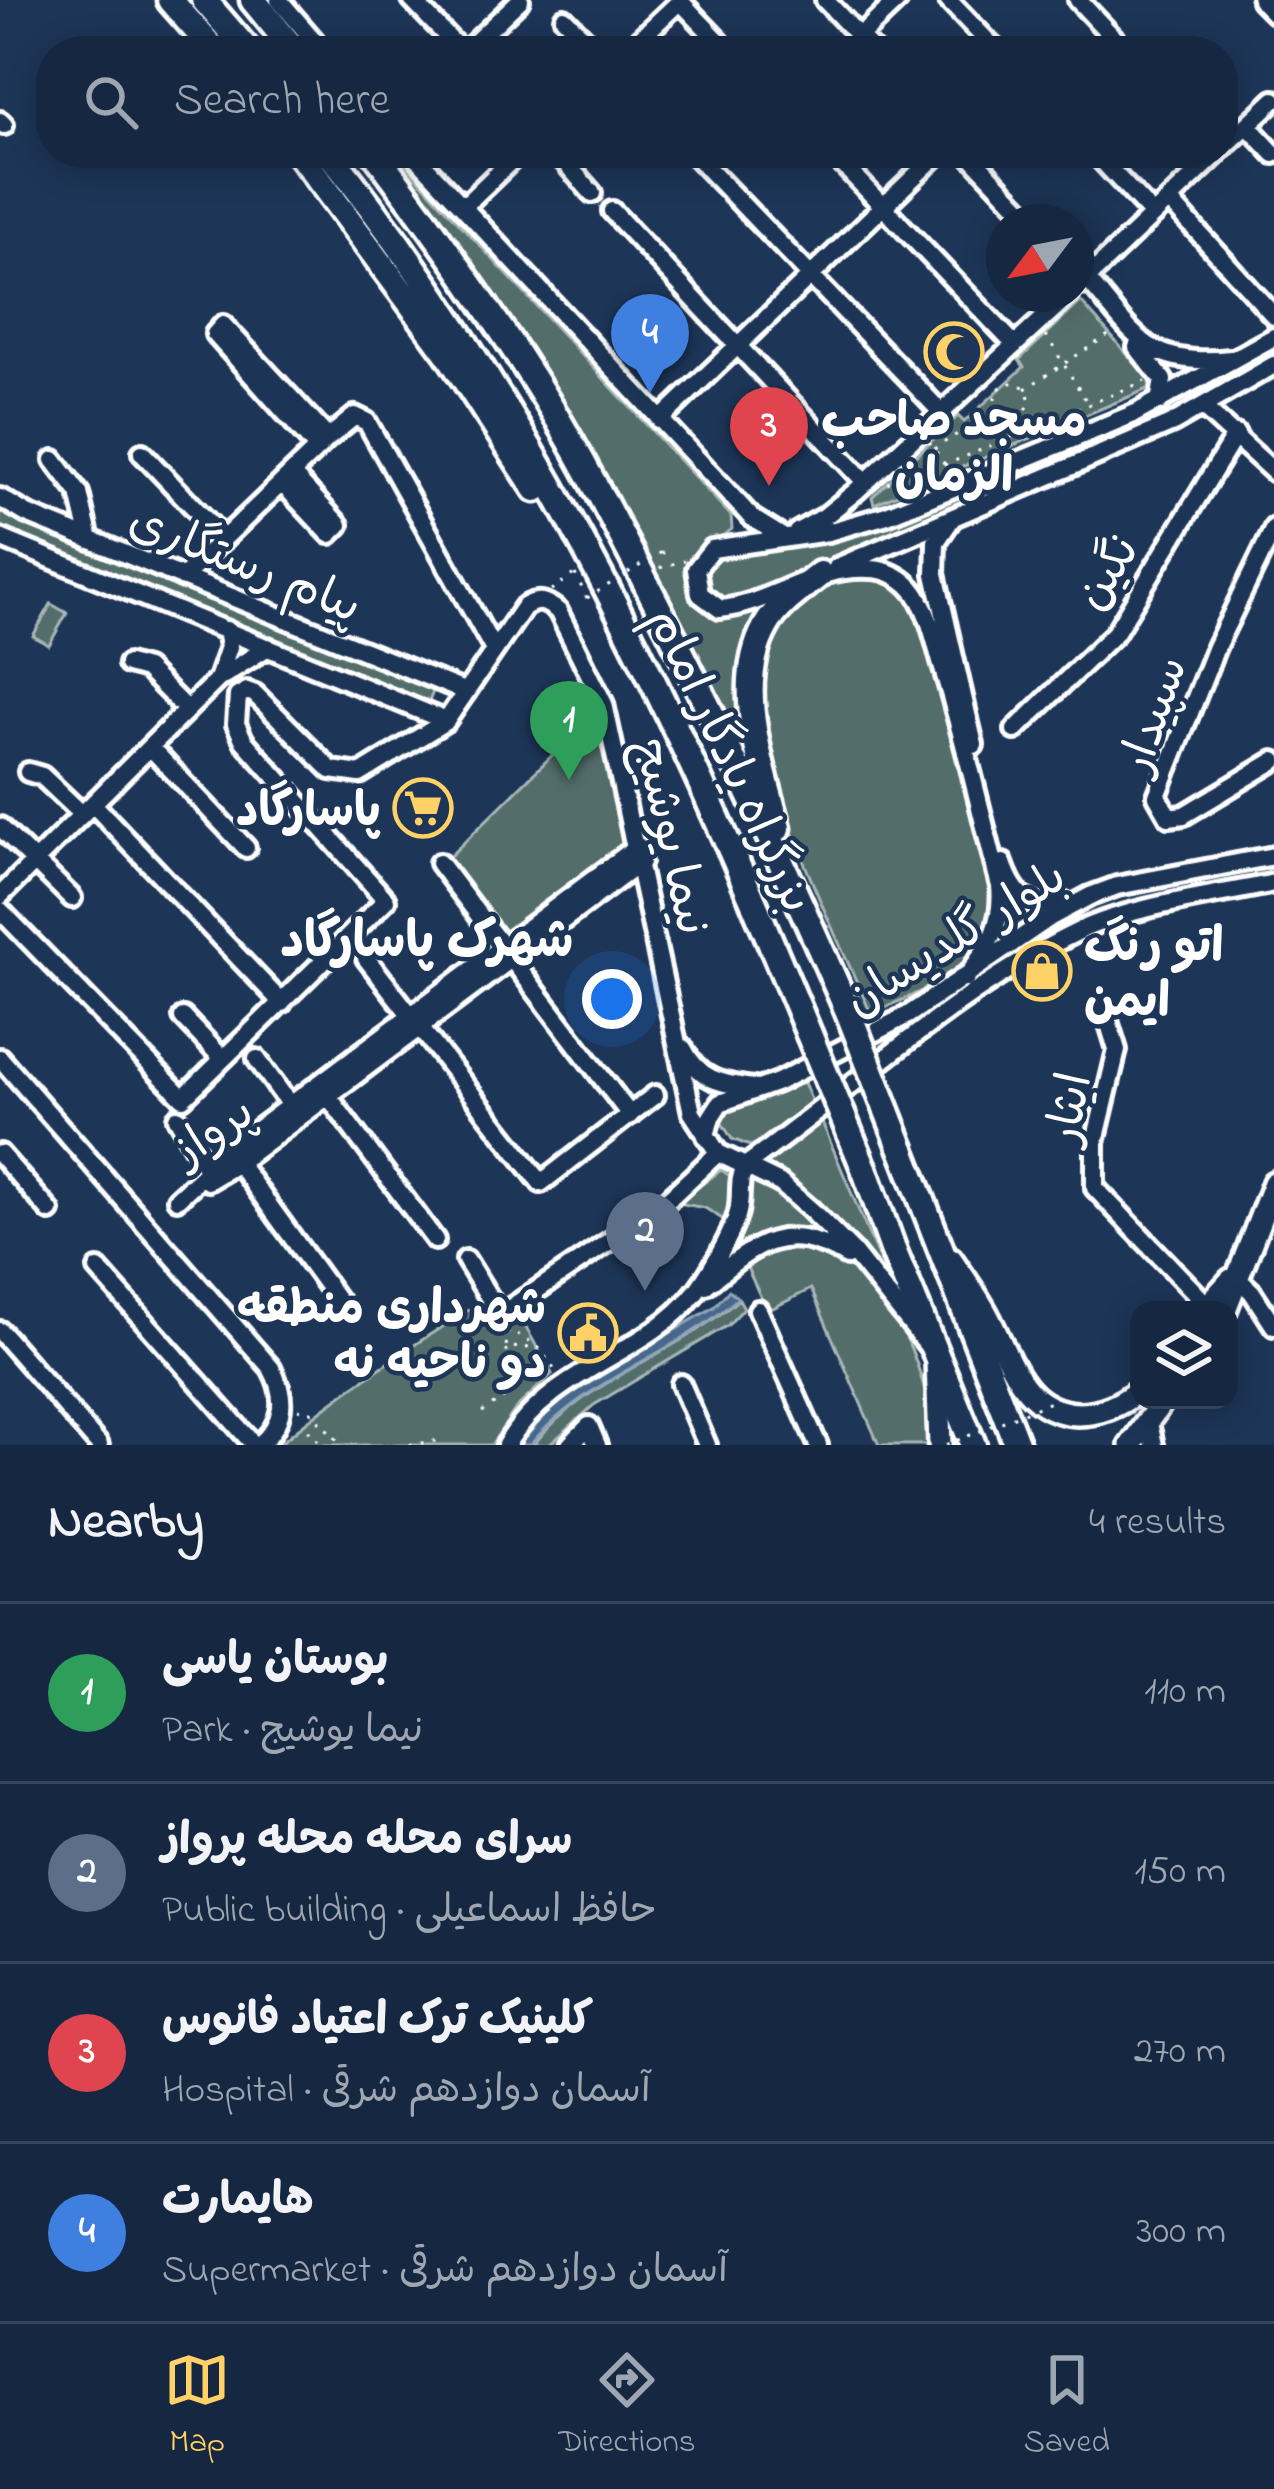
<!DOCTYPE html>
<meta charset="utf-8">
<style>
body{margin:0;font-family:"Indie Flower","Playpen Sans Arabic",sans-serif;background:#23344c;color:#f1f3f6}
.controls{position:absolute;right:36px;bottom:36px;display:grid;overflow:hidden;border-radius:24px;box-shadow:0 6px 30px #0003}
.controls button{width:108px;height:108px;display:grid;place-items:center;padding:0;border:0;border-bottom:3px solid #35445a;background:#162841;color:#f1f3f6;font:60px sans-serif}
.compass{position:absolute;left:986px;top:204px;width:108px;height:108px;border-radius:50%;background:#162841;box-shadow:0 6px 30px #0003;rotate:238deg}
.you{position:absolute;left:612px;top:999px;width:42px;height:42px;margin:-30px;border:9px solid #fff;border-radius:50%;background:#1a73e8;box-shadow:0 0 0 18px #1a73e833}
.badge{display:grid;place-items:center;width:78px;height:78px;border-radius:50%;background:#ffd166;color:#fff;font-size:39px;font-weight:700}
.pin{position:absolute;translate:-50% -99px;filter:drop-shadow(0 3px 6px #0008)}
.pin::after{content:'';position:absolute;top:63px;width:42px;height:36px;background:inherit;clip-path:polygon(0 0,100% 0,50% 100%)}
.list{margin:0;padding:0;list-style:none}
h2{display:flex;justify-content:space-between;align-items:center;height:156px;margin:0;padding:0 48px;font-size:51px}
h2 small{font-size:39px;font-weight:400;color:#9ea6b1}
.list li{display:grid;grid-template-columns:78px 1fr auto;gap:36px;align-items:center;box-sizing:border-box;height:180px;padding:0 48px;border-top:3px solid #35445a}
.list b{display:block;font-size:45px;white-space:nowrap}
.list p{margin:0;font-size:39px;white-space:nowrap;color:#9ea6b1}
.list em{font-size:39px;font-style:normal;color:#9ea6b1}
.icon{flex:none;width:66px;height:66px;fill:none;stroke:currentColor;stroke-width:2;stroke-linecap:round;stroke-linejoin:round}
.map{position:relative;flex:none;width:1274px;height:1445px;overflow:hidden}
.search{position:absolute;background:#162841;box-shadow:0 6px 30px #0003;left:36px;right:36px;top:36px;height:132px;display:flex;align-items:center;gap:30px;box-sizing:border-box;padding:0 42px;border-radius:48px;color:#9ea6b1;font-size:45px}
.sheet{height:876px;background:#162841}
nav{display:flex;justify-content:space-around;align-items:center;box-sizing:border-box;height:168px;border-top:3px solid #35445a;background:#162841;font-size:33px;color:#9ea6b1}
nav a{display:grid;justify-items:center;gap:6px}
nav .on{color:#ffd166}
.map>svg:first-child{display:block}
.green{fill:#526d6b;stroke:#a8b6b5;stroke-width:3}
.water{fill:#46678c;stroke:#90a4ba;stroke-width:3}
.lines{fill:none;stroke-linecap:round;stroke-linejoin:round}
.minor-casing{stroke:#fff;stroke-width:26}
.major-casing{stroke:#fff;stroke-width:30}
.highway-casing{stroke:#fff;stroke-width:33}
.path{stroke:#fff;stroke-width:3;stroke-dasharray:3 9;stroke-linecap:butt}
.minor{stroke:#1d3557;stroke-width:16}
.major{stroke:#1d3557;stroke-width:21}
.highway{stroke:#1d3557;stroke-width:24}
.highway-bridge-casing{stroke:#fff;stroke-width:33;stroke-linecap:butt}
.path-bridge{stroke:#fff;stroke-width:3;stroke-dasharray:3 9;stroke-linecap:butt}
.highway-bridge{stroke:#1d3557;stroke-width:24}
.labels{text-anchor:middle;stroke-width:9;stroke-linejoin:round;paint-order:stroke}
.poi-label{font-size:48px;font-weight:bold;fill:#fff;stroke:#1d3557;text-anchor:end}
.street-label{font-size:48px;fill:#fff;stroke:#1d3557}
.neighbourhood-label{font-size:51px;font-weight:bold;fill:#fff;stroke:#1d3557}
</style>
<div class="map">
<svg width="1274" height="1445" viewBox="0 0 1274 1445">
<rect width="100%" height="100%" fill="#1d3557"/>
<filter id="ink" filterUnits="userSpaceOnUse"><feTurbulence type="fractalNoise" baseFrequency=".00833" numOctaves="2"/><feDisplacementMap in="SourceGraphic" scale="24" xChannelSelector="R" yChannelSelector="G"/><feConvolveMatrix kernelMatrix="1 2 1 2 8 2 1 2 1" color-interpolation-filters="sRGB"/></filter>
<g filter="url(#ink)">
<path class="green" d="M398 157 731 516 732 529C723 538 708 540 699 549 689 560 691 572 694 586 702 632 740 618 768 599L760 623 755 773C654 557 538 351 398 157Z
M1081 302 1148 378 1150 388 874 504 872 497 958 416 964 422 1024 367 1019 360Z
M1274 346V357C1106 455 921 522 742 598L721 599 706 586 705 573 719 555 864 532 1152 414Z
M0 505 435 687 427 706 0 531Z
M865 573 893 582 911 603 941 688 994 895C990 971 930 986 871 1014 833 926 745 758 761 663 766 634 783 613 806 598 825 585 843 575 865 573Z
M51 604 67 613 49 645 33 636Z
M597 711 626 850 503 935 446 860Z
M803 1080 812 1102 771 1136 750 1146 732 1139 722 1123 727 1108Z
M822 1122 886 1276 790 1181 767 1164Z
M721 1170 730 1176 733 1195 727 1222 705 1208 677 1203Z
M743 1176 776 1189 846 1253 830 1242 747 1244 729 1255 713 1273C734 1238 755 1219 743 1176Z
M790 1242C808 1247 830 1251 845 1260 899 1290 930 1388 935 1445H879L811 1289 767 1311 744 1261Z
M739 1299 744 1308 728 1325 594 1405 549 1445H533C587 1377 675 1356 739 1299Z
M476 1305 483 1306 498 1319 515 1308 552 1374 516 1408 491 1445H278C340 1393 407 1349 476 1305Z"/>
<path class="water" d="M729 1290 738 1298C674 1356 587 1377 530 1445H517L564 1395 714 1307Z"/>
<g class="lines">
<g class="minor-casing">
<path id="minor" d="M279 0 323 51
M412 0 461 51
M679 0 728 51
M825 0 873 51
M948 0 997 51
M1078 0 1126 51
M1261 0 1274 13
M564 18 596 51
M859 37 898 0
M466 51 520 0
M627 51 681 0
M0 121 4 125
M1247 125 1274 154
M1223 148 1274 100
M413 153 752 518 781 536
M557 153 592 193
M693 153 942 413
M832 153 1015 345
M968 153 1033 222
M1095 153 1153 215
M1169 200 1274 316
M463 207 519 153
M612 211 865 482
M1076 267C1132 326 1138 369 1231 359
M1080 285 1218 153
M1137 347 1163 380 1159 402
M1203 407 1274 472
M660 420 939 153
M317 448 215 334 223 325 328 438
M142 453 224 539
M54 460 79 493 90 540
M282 483 330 534 339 525 292 474
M0 498 27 514 466 692
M953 517 936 542 935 574 974 745
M1274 528 1216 647 1157 796 1169 817 1184 815 1274 761
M797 532 824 517 855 492 1070 294
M0 538 446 721
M837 567 1173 423 1274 365
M183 578 328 438 355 416 367 422 494 650
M128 664 146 669 187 710
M218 679 229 647 226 630
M1015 730 1115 633 1236 434
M150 747 246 848
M28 772 42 776 82 814
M93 804 282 1003
M0 827 72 898
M439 863 630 1115
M1003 863C1014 896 1031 913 1066 903
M0 896 218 679 268 647
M0 910 183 1098 386 900 244 741 236 724 238 696 247 691 255 694 331 770 360 774 446 721 524 607C538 598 545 601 558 611L604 704 692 1113 718 1153 780 1183 810 1209 853 1252 928 1346
M366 958 541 1183 655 1095
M966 978C988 947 1004 924 1000 886 981 814 965 742 944 672 936 647 931 616 916 594 906 579 888 569 870 569 811 566 772 604 720 609L700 594 696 569 712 549 828 532 887 515 1136 413 1274 337
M183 1017 223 1059
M1109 1024 1117 1050 1095 1142V1188L1207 1305
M683 1048C699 1080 720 1084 754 1088
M0 1058 271 1368C287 1397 285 1423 259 1445
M257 1059 290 1105
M328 1096 435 1240
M177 1118 208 1171
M706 1136 711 1117 720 1103 778 1082 908 1015 1051 917 1090 896 1117 886 1274 856
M0 1154 50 1211
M234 1157 339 1302
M745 1166C854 1088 955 991 1077 932 1130 906 1215 896 1274 883
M208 1181 238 1163 641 862
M177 1199 229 1151 638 846
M466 1260 500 1315 659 1208 718 1153
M98 1269 254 1445
M1235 1276 1252 1292 1274 1326
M706 1285C757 1243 784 1220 847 1256
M758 1310 818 1445
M0 1331 99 1445
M681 1384 707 1445
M1148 1419 1154 1445
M506 1445C553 1367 644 1356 694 1294 708 1277 733 1233 738 1212 742 1195 737 1182 745 1166
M570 1445 589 1426 597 1445"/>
</g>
<g class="major-casing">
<path id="major" d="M951 1259C963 1277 977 1296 987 1315 1010 1358 1021 1412 1078 1414 1102 1414 1121 1405 1139 1390
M1204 1310 1231 1280
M1225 1310 1274 1183
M937 1361 940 1445
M1131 1445 1163 1400"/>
</g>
<g class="highway-casing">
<path id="highway" d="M170 0 215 51
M204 0 248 51
M253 0 295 51
M299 153 448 354 536 489
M329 153C540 417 681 724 809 1034
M375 153C431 226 483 300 532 377 576 446 614 521 651 593 722 731 787 872 849 1014
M778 828C763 767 732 686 766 626 778 604 801 590 820 574
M902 1149 1017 1445
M864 1168 894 1252 973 1445"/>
</g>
<path class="path" d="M1046 335 1088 404
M995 400a17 17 0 1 1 34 0a17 17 0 1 1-34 0Z
M1025 389 1113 332
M1018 416 1027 434
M929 442 951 473
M934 449 995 410
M887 483 945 465 1145 381
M662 552 667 561
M660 568 685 560
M575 574 587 598
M551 590 577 572
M507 1328 539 1348 557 1373
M508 1331 506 1347 534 1348
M298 1409 311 1412 342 1445
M482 1412 506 1396V1349
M308 1430 322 1445
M409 1445 441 1440"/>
<use href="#minor" class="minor"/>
<use href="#major" class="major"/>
<use href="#highway" class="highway"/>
<g class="highway-bridge-casing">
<path id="highway-bridge" d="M849 1014 902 1149
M809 1034 864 1168"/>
</g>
<path class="path-bridge" d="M587 598 662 552
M946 1445 1055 1400"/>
<use href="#highway-bridge" class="highway-bridge"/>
</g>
</g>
<defs>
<g id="mosque-ring" transform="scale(3)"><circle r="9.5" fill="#1d3557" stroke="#ffd166" stroke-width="1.5"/><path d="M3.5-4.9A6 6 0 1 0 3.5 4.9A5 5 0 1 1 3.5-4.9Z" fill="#ffd166"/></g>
<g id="supermarket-ring" transform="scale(3)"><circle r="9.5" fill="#1d3557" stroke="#ffd166" stroke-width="1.5"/><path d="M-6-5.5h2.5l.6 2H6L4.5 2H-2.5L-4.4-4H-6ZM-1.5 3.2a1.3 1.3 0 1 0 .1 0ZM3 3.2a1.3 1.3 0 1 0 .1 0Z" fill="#ffd166"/></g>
<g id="shop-ring" transform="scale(3)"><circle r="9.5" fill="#1d3557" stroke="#ffd166" stroke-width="1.5"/><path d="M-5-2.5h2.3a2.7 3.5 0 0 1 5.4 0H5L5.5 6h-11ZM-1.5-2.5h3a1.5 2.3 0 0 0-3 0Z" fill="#ffd166"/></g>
<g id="civic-ring" transform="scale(3)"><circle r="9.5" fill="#1d3557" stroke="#ffd166" stroke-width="1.5"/><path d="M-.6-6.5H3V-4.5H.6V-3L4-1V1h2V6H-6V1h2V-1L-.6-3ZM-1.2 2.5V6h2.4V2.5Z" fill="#ffd166"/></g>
</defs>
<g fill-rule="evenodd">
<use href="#mosque-ring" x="954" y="352"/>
<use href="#supermarket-ring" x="423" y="808"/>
<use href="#shop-ring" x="1042" y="971"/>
<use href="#civic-ring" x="588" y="1333"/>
</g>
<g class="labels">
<g class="poi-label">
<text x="954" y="435" text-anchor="middle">مسجد صاحب<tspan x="954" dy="55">الزمان</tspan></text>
<text x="381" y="825">پاسارگاد</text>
<text x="1084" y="960" text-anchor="start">اتو رنگ<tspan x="1084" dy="55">ایمن</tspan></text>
<text x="546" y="1322">شهرداری منطقه<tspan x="546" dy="55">دو ناحیه نه</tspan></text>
</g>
<g class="street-label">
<text transform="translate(246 561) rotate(22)" y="17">پیام رستگاری</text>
<text transform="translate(1105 571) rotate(-57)" y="17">نگین</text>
<text transform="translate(1151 714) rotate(-71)" y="17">سپیدار</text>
<text transform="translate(733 759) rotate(65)" y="17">بزرگراه یادگار امام</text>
<text transform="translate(674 836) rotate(77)" y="17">نیما یوشیج</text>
<text transform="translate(954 936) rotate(-32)" y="17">بلوار گلدیسان</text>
<text transform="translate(1067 1108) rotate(-79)" y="17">ایثار</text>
<text transform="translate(212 1129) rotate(-34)" y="17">پرواز</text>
</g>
<g class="neighbourhood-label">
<text x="427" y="956">شهرک پاسارگاد</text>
</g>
</g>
</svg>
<div class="controls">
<button><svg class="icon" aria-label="layers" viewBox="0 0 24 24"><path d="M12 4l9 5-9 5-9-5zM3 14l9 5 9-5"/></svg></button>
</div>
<svg class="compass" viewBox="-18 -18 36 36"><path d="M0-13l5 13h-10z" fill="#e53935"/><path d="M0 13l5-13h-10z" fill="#9ea6b1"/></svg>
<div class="you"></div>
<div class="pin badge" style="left:569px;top:780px;background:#2e9e5b">1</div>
<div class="pin badge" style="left:645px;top:1291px;background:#5c6f8a">2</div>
<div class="pin badge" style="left:769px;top:486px;background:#e0444e">3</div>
<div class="pin badge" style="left:650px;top:393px;background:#3f7fe0">4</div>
<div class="search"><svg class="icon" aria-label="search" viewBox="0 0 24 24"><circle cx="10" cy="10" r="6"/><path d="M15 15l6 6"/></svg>Search here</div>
</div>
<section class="sheet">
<h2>Nearby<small>4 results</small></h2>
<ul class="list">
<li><span class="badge" style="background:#2e9e5b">1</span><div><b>بوستان یاسی</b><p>Park · نیما یوشیج</p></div><em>110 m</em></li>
<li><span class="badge" style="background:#5c6f8a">2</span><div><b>سرای محله محله پرواز</b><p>Public building · حافظ اسماعیلی</p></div><em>150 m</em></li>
<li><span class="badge" style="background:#e0444e">3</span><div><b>کلینیک ترک اعتیاد فانوس</b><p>Hospital · آسمان دوازدهم شرقی</p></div><em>270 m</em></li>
<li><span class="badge" style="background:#3f7fe0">4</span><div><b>هایمارت</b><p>Supermarket · آسمان دوازدهم شرقی</p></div><em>300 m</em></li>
</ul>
</section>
<nav>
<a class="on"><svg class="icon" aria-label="map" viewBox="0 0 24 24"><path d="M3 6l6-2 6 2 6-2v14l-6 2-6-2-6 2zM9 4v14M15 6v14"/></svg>Map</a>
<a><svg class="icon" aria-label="directions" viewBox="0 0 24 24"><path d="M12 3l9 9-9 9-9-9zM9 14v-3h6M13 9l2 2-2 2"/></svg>Directions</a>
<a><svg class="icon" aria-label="saved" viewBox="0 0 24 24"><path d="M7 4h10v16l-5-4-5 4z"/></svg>Saved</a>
</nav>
